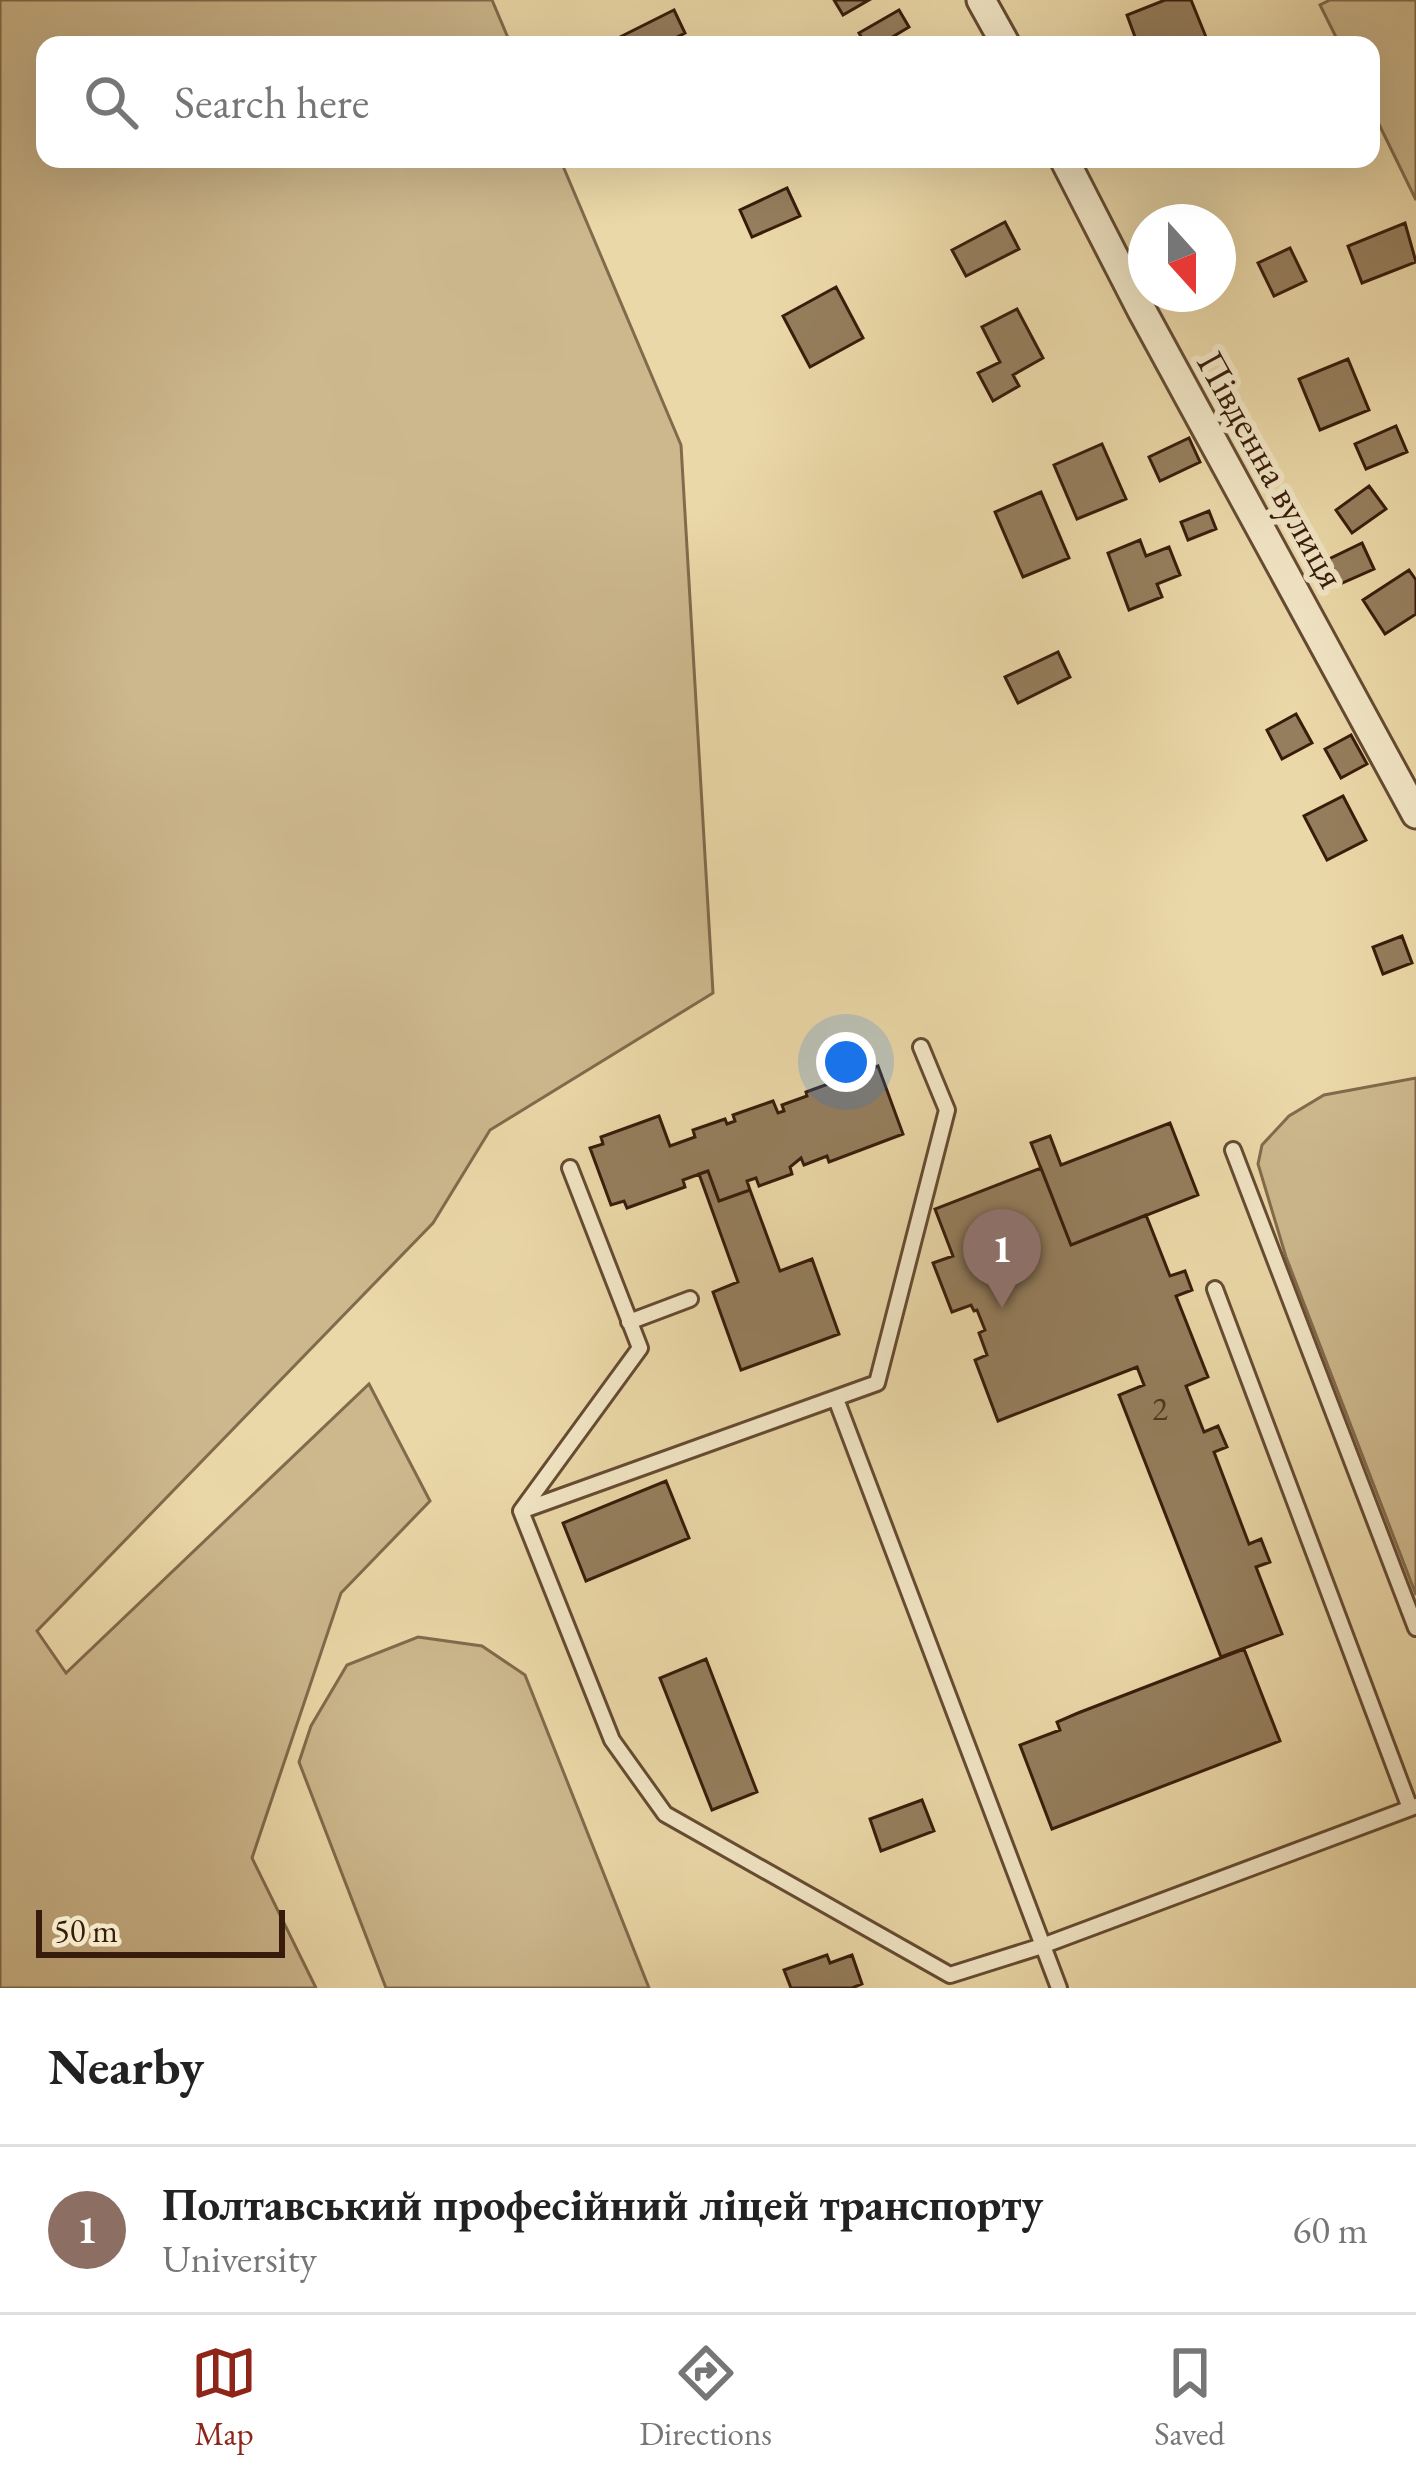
<!DOCTYPE html>
<meta charset="utf-8">
<style>
body{margin:0;font-family:"EB Garamond",serif;background:#f2f2f2;color:#222}
.compass{position:absolute;left:1128px;top:204px;width:108px;height:108px;border-radius:50%;background:#fff;box-shadow:0 12px 48px #0002;rotate:159deg}
.scale{position:absolute;left:36px;bottom:30px;width:249px;box-sizing:border-box;padding-left:12px;border:6px solid #381c0b;border-top:0;font-size:33px;line-height:42px;white-space:nowrap;color:#381c0b;-webkit-text-stroke:9px #f2e6c6;paint-order:stroke}
.you{position:absolute;left:846px;top:1062px;width:42px;height:42px;margin:-30px;border:9px solid #fff;border-radius:50%;background:#1a73e8;box-shadow:0 0 0 18px #1a73e833}
.badge{display:grid;place-items:center;width:78px;height:78px;border-radius:50%;background:#8f2418;color:#fff;font-size:39px;font-weight:700}
.pin{position:absolute;translate:-50% -99px;filter:drop-shadow(0 3px 6px #0008)}
.pin::after{content:'';position:absolute;top:63px;width:42px;height:36px;background:inherit;clip-path:polygon(0 0,100% 0,50% 100%)}
.list{margin:0;padding:0;list-style:none}
h2{display:flex;justify-content:space-between;align-items:center;height:156px;margin:0;padding:0 48px;font-size:51px}
h2 small{font-size:39px;font-weight:400;color:#767676}
.list li{display:grid;grid-template-columns:78px 1fr auto;gap:36px;align-items:center;box-sizing:border-box;height:168px;padding:0 48px;border-top:3px solid #e0e0e0}
.list b{display:block;font-size:45px;white-space:nowrap}
.list p{margin:0;font-size:39px;white-space:nowrap;color:#767676}
.list em{font-size:39px;font-style:normal;color:#767676}
.icon{flex:none;width:66px;height:66px;fill:none;stroke:currentColor;stroke-width:2;stroke-linecap:round;stroke-linejoin:round}
.map{position:relative;flex:none;width:1416px;height:1988px;overflow:hidden}
.search{position:absolute;background:#fff;box-shadow:0 12px 48px #0002;left:36px;right:36px;top:36px;height:132px;display:flex;align-items:center;gap:30px;box-sizing:border-box;padding:0 42px;border-radius:24px;color:#767676;font-size:45px}
.sheet{height:324px;background:#fff}
nav{display:flex;justify-content:space-around;align-items:center;box-sizing:border-box;height:168px;border-top:3px solid #e0e0e0;background:#fff;font-size:33px;color:#767676}
nav a{display:grid;justify-items:center;gap:6px}
nav .on{color:#8f2418}
.map>svg:first-child{display:block}
.green{fill:#cdb88d;stroke:#826a4c;stroke-width:3}
.building{fill:#957e5d;stroke:#381c0b;stroke-width:3}
.lines{fill:none;stroke-linecap:round;stroke-linejoin:round}
.service-casing{stroke:#654b32;stroke-width:20}
.minor-casing{stroke:#654b32;stroke-width:33}
.service{stroke:#f2e6c6;stroke-width:14}
.minor{stroke:#f2e6c6;stroke-width:27}
.labels{text-anchor:middle;stroke-width:12;stroke-linejoin:round;paint-order:stroke}
.number-label{font-size:33px;fill:#4f3420}
.street-label{font-size:39px;fill:#381c0b;stroke:#f2e6c6}
</style>
<div class="map">
<svg width="1416" height="1988" viewBox="0 0 1416 1988">
<rect width="100%" height="100%" fill="#ebd8a8"/>
<filter id="stains"><feTurbulence type="fractalNoise" baseFrequency=".00167" numOctaves="4"/><feColorMatrix values="0 0 0 0 .2 0 0 0 0 .09 0 0 0 0 .02 0 0 0 .5 -.17"/></filter>
<radialGradient id="worn" r=".72"><stop offset=".6" stop-color="#630" stop-opacity="0"/><stop offset="1" stop-color="#630" stop-opacity=".3"/></radialGradient>
<path class="green" d="M0 0H492L511 45H45V159H560L681 445 713 993 490 1130 433 1223 37 1631 66 1673 369 1384 430 1501 341 1593 252 1858 316 1988H0Z
M1330 0H1416V200L1371 108V45H1340L1320 5Z
M1416 1078V1595L1286 1257 1258 1164 1262 1145 1289 1116 1324 1095Z
M418 1637 482 1646 525 1675 649 1988H386L299 1762 311 1726 347 1665Z"/>
<path class="building" d="M834 0H869L843 15Z
M1165 0H1191L1208 42 1138 45 1127 15Z
M674 10 685 33 661 45H604Z
M899 10 909 27 879 45H866L859 33Z
M787 188 800 216 752 237 740 210Z
M1005 222 1019 249 966 276 952 250Z
M1405 223 1416 262 1362 283 1348 246Z
M1290 248 1306 281 1274 296 1258 263Z
M836 287 863 338 810 367 783 316Z
M1017 309 1043 358 1013 375 1019 386 993 401 978 373 1000 362 982 327Z
M1348 359 1369 410 1320 430 1299 379Z
M1396 426 1407 452 1366 469 1355 444Z
M1189 438 1200 462 1160 481 1149 457Z
M1102 444 1126 499 1077 519 1054 465Z
M1369 486 1386 509 1352 533 1336 510Z
M1041 492 1069 558 1023 577 995 512Z
M1209 511 1216 529 1188 540 1181 522Z
M1140 540 1146 556 1169 547 1180 575 1157 584 1162 597 1129 610 1108 553Z
M1362 543 1374 569 1340 584 1329 559Z
M1409 570 1416 580V614L1385 634 1363 600Z
M1058 652 1070 677 1018 703 1005 677Z
M1296 714 1312 743 1282 759 1267 730Z
M1351 735 1367 764 1341 778 1325 749Z
M1343 796 1366 840 1327 860 1304 816Z
M1402 936 1412 963 1383 974 1373 947Z
M878 1066 903 1134 829 1162 827 1156 804 1165 801 1158 790 1167 792 1174 759 1186 756 1178 747 1181 750 1190 719 1201 708 1171 683 1180 685 1187 627 1208 624 1201 611 1205 590 1148 603 1144 601 1137 659 1116 670 1146 695 1137 693 1130 725 1119 727 1124 735 1121 733 1115 773 1101 778 1113 784 1111 782 1105 807 1096 806 1092Z
M1170 1123 1198 1195 1071 1245 1031 1143 1050 1136 1061 1165Z
M1041 1168 1071 1245 1146 1215 1170 1276 1185 1271 1192 1290 1176 1296 1208 1377 1186 1386 1204 1432 1218 1426 1227 1447 1214 1452 1249 1544 1261 1539 1270 1562 1256 1567 1282 1634 1221 1657 1119 1395 1144 1385 1137 1367 998 1421 975 1360 987 1355 979 1333 985 1330 977 1310 974 1311 971 1305 952 1312 933 1263 953 1256 935 1209Z
M708 1171 719 1201 750 1190 780 1271 812 1259 839 1334 741 1370 713 1292 738 1282 699 1174Z
M666 1481 689 1538 586 1581 563 1523Z
M1244 1649 1280 1741 1052 1829 1020 1745 1060 1730 1057 1722 1078 1713Z
M706 1659 757 1792 712 1810 660 1678Z
M922 1800 934 1831 881 1851 870 1819Z
M827 1955 830 1963 852 1955 862 1984 852 1988H791L784 1970Z"/>
<g class="lines">
<g class="service-casing">
<path id="service" d="M921 1047 947 1110 877 1383 521 1511 612 1740 665 1814 950 1975 1042 1946 1416 1806
M1233 1150 1416 1628
M1215 1289 1410 1808
M629 1322 690 1299
M836 1399 1059 1988
M521 1511 640 1348 570 1168"/>
</g>
<g class="minor-casing">
<path id="minor" d="M981 0 1006 45
M1064 159 1141 309 1416 814"/>
</g>
<use href="#service" class="service"/>
<use href="#minor" class="minor"/>
</g>
<g class="labels">
<g class="number-label">
<text x="1160" y="1420">2</text>
</g>
<g class="street-label">
<text transform="translate(1272 469) rotate(61)" y="14">Південна вулиця</text>
</g>
</g>
<rect width="100%" height="100%" filter="url(#stains)"/>
<rect width="100%" height="100%" fill="url(#worn)"/>
</svg>
<svg class="compass" viewBox="-18 -18 36 36"><path d="M0-13l5 13h-10z" fill="#e53935"/><path d="M0 13l5-13h-10z" fill="#767676"/></svg>
<div class="scale">50 m</div>
<div class="you"></div>
<div class="pin badge" style="left:1002px;top:1308px;background:#8d6e63">1</div>
<div class="search"><svg class="icon" aria-label="search" viewBox="0 0 24 24"><circle cx="10" cy="10" r="6"/><path d="M15 15l6 6"/></svg>Search here</div>
</div>
<section class="sheet">
<h2>Nearby<small></small></h2>
<ul class="list">
<li><span class="badge" style="background:#8d6e63">1</span><div><b>Полтавський професійний ліцей транспорту</b><p>University</p></div><em>60 m</em></li>
</ul>
</section>
<nav>
<a class="on"><svg class="icon" aria-label="map" viewBox="0 0 24 24"><path d="M3 6l6-2 6 2 6-2v14l-6 2-6-2-6 2zM9 4v14M15 6v14"/></svg>Map</a>
<a><svg class="icon" aria-label="directions" viewBox="0 0 24 24"><path d="M12 3l9 9-9 9-9-9zM9 14v-3h6M13 9l2 2-2 2"/></svg>Directions</a>
<a><svg class="icon" aria-label="saved" viewBox="0 0 24 24"><path d="M7 4h10v16l-5-4-5 4z"/></svg>Saved</a>
</nav>
